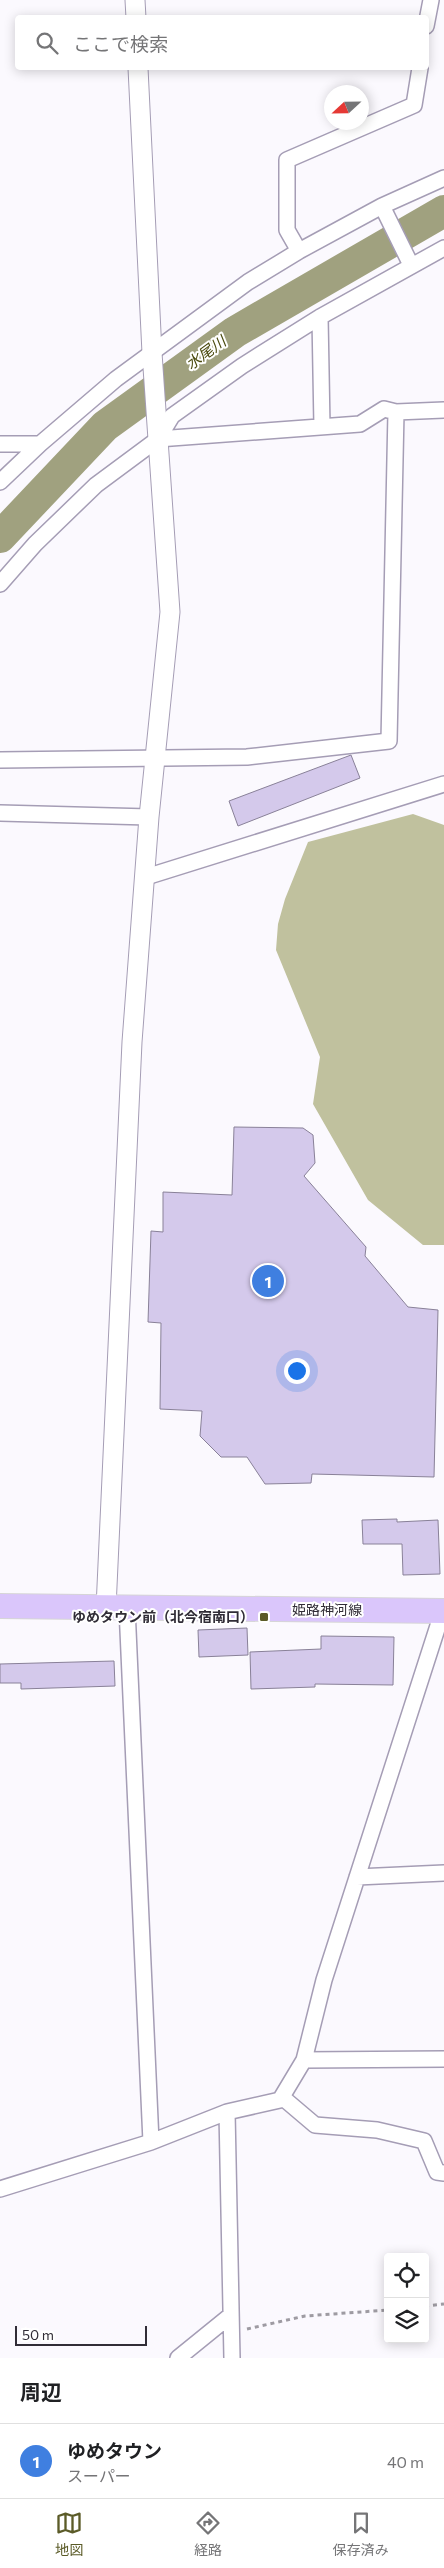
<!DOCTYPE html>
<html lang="ja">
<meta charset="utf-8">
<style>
body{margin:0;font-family:Commissioner,"Noto Sans JP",sans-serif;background:#f6f6f6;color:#202124}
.controls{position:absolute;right:15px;bottom:15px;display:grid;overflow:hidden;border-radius:5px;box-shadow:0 2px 12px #0003}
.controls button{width:45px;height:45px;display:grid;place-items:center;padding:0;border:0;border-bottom:1px solid #e0e0e0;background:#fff;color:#202124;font:25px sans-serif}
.compass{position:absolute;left:324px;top:85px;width:45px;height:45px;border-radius:50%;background:#fff;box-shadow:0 2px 12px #0003;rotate:248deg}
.scale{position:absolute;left:15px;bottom:12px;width:132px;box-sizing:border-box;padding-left:5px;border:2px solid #312d37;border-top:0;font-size:14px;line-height:18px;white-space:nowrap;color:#312d37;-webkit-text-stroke:4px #fff;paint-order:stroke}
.you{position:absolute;left:296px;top:1370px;width:18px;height:18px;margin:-12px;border:4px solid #fff;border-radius:50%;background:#1a73e8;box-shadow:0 0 0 8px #1a73e833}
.badge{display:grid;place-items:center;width:32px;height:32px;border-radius:50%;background:#5b5b28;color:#fff;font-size:16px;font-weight:700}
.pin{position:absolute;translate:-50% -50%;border:2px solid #fff;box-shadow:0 1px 5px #0006}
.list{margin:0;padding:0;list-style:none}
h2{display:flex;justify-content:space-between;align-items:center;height:65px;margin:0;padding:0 20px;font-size:21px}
h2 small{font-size:16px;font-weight:400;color:#757577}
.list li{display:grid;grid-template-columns:32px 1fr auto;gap:15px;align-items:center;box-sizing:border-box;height:75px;padding:0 20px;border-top:1px solid #e0e0e0}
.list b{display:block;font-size:19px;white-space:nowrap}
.list p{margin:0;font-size:16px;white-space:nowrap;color:#757577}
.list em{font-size:16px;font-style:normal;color:#757577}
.icon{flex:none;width:28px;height:28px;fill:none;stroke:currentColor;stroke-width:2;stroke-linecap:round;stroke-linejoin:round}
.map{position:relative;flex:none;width:444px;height:2358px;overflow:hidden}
.search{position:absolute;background:#fff;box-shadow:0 2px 12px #0003;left:15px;right:15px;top:15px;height:55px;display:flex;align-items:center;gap:12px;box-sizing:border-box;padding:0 18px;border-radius:5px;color:#757577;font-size:19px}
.sheet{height:140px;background:#fff}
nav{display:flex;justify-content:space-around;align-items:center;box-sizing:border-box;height:70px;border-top:1px solid #e0e0e0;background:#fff;font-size:14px;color:#757577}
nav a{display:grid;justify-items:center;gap:2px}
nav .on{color:#5b5b28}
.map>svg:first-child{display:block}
.forest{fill:#c0c19e}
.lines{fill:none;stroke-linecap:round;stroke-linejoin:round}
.river{stroke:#a0a17f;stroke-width:32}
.building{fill:#d4c9eb;stroke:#898198}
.minor-casing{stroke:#a59db5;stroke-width:18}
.tertiary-casing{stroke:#a59db5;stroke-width:21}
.primary-casing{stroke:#d6d5d7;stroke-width:26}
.path{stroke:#9e9ba2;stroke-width:3;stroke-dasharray:4 4;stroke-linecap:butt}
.minor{stroke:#fff;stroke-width:15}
.tertiary{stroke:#fff;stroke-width:19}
.primary{stroke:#dac6fb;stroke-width:24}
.poi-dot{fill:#5b5b28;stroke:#fff;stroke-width:2}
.labels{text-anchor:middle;stroke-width:4;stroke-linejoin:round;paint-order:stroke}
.street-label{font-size:14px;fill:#312d37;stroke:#fff}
.poi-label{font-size:14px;font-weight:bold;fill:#312d37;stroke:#fff;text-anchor:end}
.water-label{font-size:15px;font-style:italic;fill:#49490d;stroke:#fff}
</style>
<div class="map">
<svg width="444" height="2358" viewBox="0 0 444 2358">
<rect width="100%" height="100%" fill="#fbf9fe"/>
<path class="forest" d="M413 814 444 825V1245H423L368 1200 313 1104 320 1057 276 950 278 924 285 899 308 842Z"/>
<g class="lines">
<path class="river" d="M0 537 105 426 235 332 444 211"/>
</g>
<path class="building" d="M351 755 360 778 238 826 229 801Z
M234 1127 303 1128 313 1135 315 1163 304 1176 366 1247 365 1256 408 1307 438 1310 434 1477 312 1474 311 1483 265 1484 247 1457H221L200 1436 202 1411 160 1409 161 1323 148 1322 151 1231 163 1232V1192L232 1195Z
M397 1519V1522L438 1520 440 1574 403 1575 402 1544H363L362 1520Z
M247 1628 248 1655 199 1657 198 1630Z
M321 1636 394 1637 393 1685 315 1684V1687L251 1689 250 1652 321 1649Z
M114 1661 115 1686 21 1689V1683H0V1664Z"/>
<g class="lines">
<g class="minor-casing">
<path id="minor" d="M426 26 431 0
M382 206 411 265
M299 251 287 230V160L414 105 420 68
M320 317 322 427
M158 439 360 424 384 409 396 412 444 410
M0 444H40
M0 482 40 444 116 379 248 282 299 251 382 206 444 178
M0 584 35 544 96 485 158 439 172 416 242 366 320 317 444 248
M0 760 247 757 389 741 396 412
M0 813 149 817
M146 877 444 784
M127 1608 151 2142
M357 1877 444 1873
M304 2060 444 2059
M282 2097 315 2125 377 2130 424 2141 437 2172 444 2173
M227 2112 232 2358
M0 2189 151 2142 227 2112 280 2100 304 2060 324 1980 444 1607
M178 2358 231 2315"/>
</g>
<g class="tertiary-casing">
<path id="tertiary" d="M135 0 136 18
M106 1608 132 1042 149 817 170 612 152 353 138 68"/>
</g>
<g class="primary-casing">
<path id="primary" d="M0 1606 444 1611"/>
</g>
<path class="path" d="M425 2306 444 2304
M247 2329 305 2316 388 2310"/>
<use href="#minor" class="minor"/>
<use href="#tertiary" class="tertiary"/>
<use href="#primary" class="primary"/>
</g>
<rect class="poi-dot" x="259" y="1612" width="10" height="10" rx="2.5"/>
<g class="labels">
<g class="street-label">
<text x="327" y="1615">姫路神河線</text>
</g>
<g class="poi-label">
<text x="254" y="1622">ゆめタウン前（北今宿南口）</text>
</g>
<g class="water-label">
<text transform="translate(206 353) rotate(-36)" y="5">水尾川</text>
</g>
</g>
</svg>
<div class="controls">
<button><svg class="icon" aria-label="locate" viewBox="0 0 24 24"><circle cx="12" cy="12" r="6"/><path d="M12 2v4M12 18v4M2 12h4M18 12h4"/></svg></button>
<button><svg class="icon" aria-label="layers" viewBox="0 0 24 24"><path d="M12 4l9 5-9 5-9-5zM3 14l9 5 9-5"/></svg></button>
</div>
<svg class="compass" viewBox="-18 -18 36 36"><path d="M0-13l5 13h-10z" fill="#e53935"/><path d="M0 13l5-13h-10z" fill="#757577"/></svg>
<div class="scale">50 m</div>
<div class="you"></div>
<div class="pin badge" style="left:268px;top:1281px;background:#3f7fe0">1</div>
<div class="search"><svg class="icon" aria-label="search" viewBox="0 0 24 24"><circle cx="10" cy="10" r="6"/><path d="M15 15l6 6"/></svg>ここで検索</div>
</div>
<section class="sheet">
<h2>周辺<small></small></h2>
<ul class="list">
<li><span class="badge" style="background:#3f7fe0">1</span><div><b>ゆめタウン</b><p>スーパー</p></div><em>40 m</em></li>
</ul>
</section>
<nav>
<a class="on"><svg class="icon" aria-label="map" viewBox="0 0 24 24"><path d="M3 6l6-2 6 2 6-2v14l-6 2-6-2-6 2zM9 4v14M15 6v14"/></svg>地図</a>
<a><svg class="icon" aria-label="directions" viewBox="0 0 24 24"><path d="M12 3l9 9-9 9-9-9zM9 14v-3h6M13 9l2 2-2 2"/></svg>経路</a>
<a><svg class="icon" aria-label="saved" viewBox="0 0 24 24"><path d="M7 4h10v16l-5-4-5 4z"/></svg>保存済み</a>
</nav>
